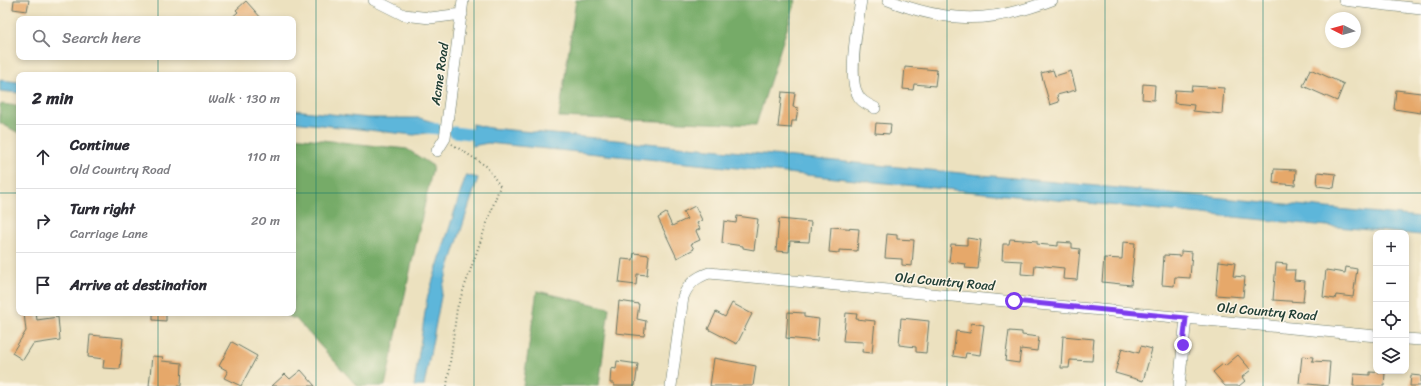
<!DOCTYPE html>
<meta charset="utf-8">
<style>
body{margin:0;font-family:Sriracha,sans-serif;background:#f7f7f7;color:#2b2b33}
.controls{position:absolute;right:12px;bottom:12px;display:grid;overflow:hidden;border-radius:8px;box-shadow:0 2px 6px #0003}
.controls button{width:36px;height:36px;display:grid;place-items:center;padding:0;border:0;border-bottom:1px solid #e1e1e2;background:#fff;color:#2b2b33;font:20px sans-serif}
.compass{position:absolute;left:1325px;top:12px;width:36px;height:36px;border-radius:50%;background:#fff;box-shadow:0 2px 6px #0003;rotate:276deg}
.stop{position:absolute;width:12px;height:12px;margin:-9px;border:3px solid #7c3aed;border-radius:50%;background:#fff}
.stop.end{background:#7c3aed;border-color:#fff;box-shadow:0 1px 4px #0008}
.list{margin:0;padding:0;list-style:none}
h2{display:flex;justify-content:space-between;align-items:center;height:52px;margin:0;padding:0 16px;font-size:17px}
h2 small{font-size:13px;font-weight:400;color:#7c7c81}
.list li{display:grid;grid-template-columns:26px 1fr auto;gap:12px;align-items:center;box-sizing:border-box;height:64px;padding:0 16px;border-top:1px solid #e1e1e2}
.list b{display:block;font-size:15px;white-space:nowrap}
.list p{margin:0;font-size:13px;white-space:nowrap;color:#7c7c81}
.list em{font-size:13px;font-style:normal;color:#7c7c81}
.icon{flex:none;width:22px;height:22px;fill:none;stroke:currentColor;stroke-width:2;stroke-linecap:round;stroke-linejoin:round}
.map{position:relative;flex:none;width:1421px;height:386px;overflow:hidden}
.search{position:absolute;background:#fff;box-shadow:0 2px 6px #0003;left:16px;top:16px;width:280px;height:44px;display:flex;align-items:center;gap:10px;box-sizing:border-box;padding:0 14px;border-radius:8px;color:#7c7c81;font-size:15px}
.panel{position:absolute;background:#fff;box-shadow:0 2px 6px #0003;left:16px;top:72px;width:280px;height:244px;border-radius:8px}
.map>svg:first-child{display:block}
.forest{fill:#76ab68;stroke:#4a744e}
.water{fill:#5db6da;stroke:#3e7a87}
.lines{fill:none;stroke-linecap:round;stroke-linejoin:round}
.canal{stroke:#5db6da;stroke-width:11}
.building{fill:#e6a86b}
.minor-casing{stroke:#677665;stroke-width:12}
.path{stroke:#677665;stroke-width:2;stroke-dasharray:1 3;stroke-linecap:butt}
.minor{stroke:#fff;stroke-width:11}
.route{stroke:#7c3aed;stroke-width:5}
.grid{fill:none;stroke:#0f766e;stroke-width:1;stroke-opacity:0.55}
.labels{text-anchor:middle;stroke-width:3;stroke-linejoin:round;paint-order:stroke}
.street-label{font-size:13px;fill:#1f3d34;stroke:#fcf5e5}
</style>
<div class="map">
<svg width="1421" height="386" viewBox="0 0 1421 386">
<rect width="100%" height="100%" fill="#fcf5e5"/>
<filter id="ink" filterUnits="userSpaceOnUse"><feTurbulence type="fractalNoise" baseFrequency=".025" numOctaves="2"/><feDisplacementMap in="SourceGraphic" scale="8" xChannelSelector="R" yChannelSelector="G"/><feConvolveMatrix kernelMatrix="1 2 1 2 8 2 1 2 1" color-interpolation-filters="sRGB"/></filter>
<filter id="wash" filterUnits="userSpaceOnUse"><feTurbulence type="fractalNoise" baseFrequency=".012" numOctaves="4" result="noise"/><feDisplacementMap in="SourceGraphic" scale="16" xChannelSelector="R" yChannelSelector="G"/><feGaussianBlur stdDeviation="0.9" result="paint"/><feColorMatrix in="noise" values="0 0 0 0 0 0 0 0 0 0 0 0 0 0 0 0 0 1.4 0 .05"/><feComposite in="paint" operator="in"/></filter>
<g filter="url(#wash)">
<rect width="100%" height="100%" fill="#ece1bf"/>
<path class="forest" d="M576 0H796L756 125 559 117Z
M0 104 19 106V133L0 123Z
M293 137 407 149 433 166 385 386H357L296 319 276 313H293Z
M537 291 609 308 599 386H523Z"/>
<path class="water" d="M0 80 19 82V93L0 91Z
M293 110 368 118H420L433 122 432 132 414 135 293 122Z
M472 124 490 128 1421 217V235L1025 197 488 143 472 146Z
M466 175 478 178 443 286 424 386H414L427 299Z"/>
<g class="lines">
<path class="canal" d="M419 127 438 129
M454 132 485 136"/>
</g>
<g id="blocks">
<path class="building" d="M14 0H29L27 11 13 9Z
M246 1 262 19H230L238 12 236 10Z
M905 67 937 70 935 86 914 84 913 90 903 89Z
M1310 69 1344 84 1337 101 1303 86Z
M1053 70 1055 76 1071 71 1076 90 1057 95 1059 102 1050 105 1041 73Z
M1143 84 1155 85 1154 100 1142 99Z
M1192 86 1224 88 1222 114 1193 111 1194 105 1174 103 1175 90 1191 91Z
M1396 90 1421 93V113L1394 109Z
M782 92 795 93 793 107 798 108 796 121H792L791 128 778 127Z
M876 123 891 124 890 134 875 133Z
M1274 169 1296 170 1295 185 1273 183Z
M1318 172 1336 174 1334 188 1317 186Z
M695 206 702 220 697 223 700 229 696 231 700 240 691 244 694 249 677 258 658 218 666 213 672 226 687 219 683 212Z
M737 216 758 219 754 250 743 248V246L722 243 724 221 736 223Z
M779 219 811 222 809 242 790 241 789 252 776 251Z
M831 227 859 229 857 251 839 250V253L829 252Z
M887 234 897 235V239L914 240 912 266 902 265V259L885 258Z
M967 238 981 240 978 269 965 268 966 264 949 262 951 244 967 245Z
M1010 239 1037 241V244L1058 246V242L1072 243V248L1080 249 1077 280 1063 279 1064 268 1035 265 1034 275 1021 274 1022 261 1002 260 1003 244H1009Z
M1123 242 1135 243 1131 285 1102 282 1104 258 1122 259Z
M1181 251 1192 252 1190 278 1175 277 1174 286 1162 285 1164 255 1181 256Z
M634 253 649 255 647 275 637 274 636 285 619 283 622 259 633 260Z
M1219 261 1235 263 1233 276 1245 277 1243 297 1216 295Z
M1276 263 1287 264 1286 270H1295L1294 280 1305 281 1303 302 1273 300Z
M1346 267 1357 269 1353 297 1336 295 1335 299 1323 297 1326 270 1345 273Z
M619 301 639 304 637 319 646 321 644 336 616 333Z
M732 303 752 314 737 344 708 329 716 312 725 317Z
M788 312 804 313V317L819 319 817 341 786 338Z
M24 313H36L37 320 58 317 60 340 33 344 23 360 12 353 26 331Z
M153 313H166V321L153 320Z
M846 313 857 314 856 319 875 321 872 353 862 352 863 342 843 341Z
M901 318 929 321 926 353 916 352V347L899 345Z
M971 323 984 325 980 355 966 353 965 358 953 356 956 331 970 333Z
M1009 331 1022 332V335L1039 337 1037 351 1021 349 1019 363 1005 361Z
M90 335 123 338 120 369 103 368 104 359 88 357Z
M1063 336 1094 339 1092 361 1070 360 1069 368H1061Z
M232 342 257 356 241 386 224 378 228 371 219 366Z
M1141 346 1152 349 1143 381 1115 373 1122 348 1139 353Z
M1238 355 1251 370 1242 377 1245 381 1239 386H1225L1213 372 1223 364 1225 366Z
M152 356 163 357 162 361 182 363 181 386H149Z
M1302 356 1313 357 1312 361 1330 362 1328 386 1299 383Z
M714 358 756 366 753 386H710Z
M617 361 638 364 635 386H614V383H610L611 368 616 369Z
M301 370 315 386H272L285 374 290 379Z
M1370 372 1385 373 1384 386H1353L1354 374 1370 375Z
M1411 375 1421 376V386H1410Z"/>
</g>
</g>
<g filter="url(#ink)">
<use href="#blocks" fill-opacity="0" stroke="#677665" stroke-width="1"/>
<g class="lines">
<g class="minor-casing">
<path id="minor" d="M374 0 404 15 430 18 462 14
M861 0C858 21 847 79 858 95 861 102 869 105 875 108
M888 0C948 24 993 23 1052 0
M1344 0 1421 9
M437 151 445 138 463 0
M1406 339 1421 340
M671 386 683 297C688 284 696 277 709 273L1376 336
M1179 386 1186 318"/>
</g>
<path class="path" d="M447 386 457 308 500 186 486 166 452 144"/>
<use href="#minor" class="minor"/>
</g>
</g>
<g class="lines" filter="url(#ink)">
<path class="route" d="M1014 301 1186 318 1183 345"/>
</g>
<path class="grid" d="M158 0V19M316 0V386M474 0V386M632 0V386M789 0V386M947 0V386M1105 0V386M1263 0V386M158 57V75M0 193H19M293 193H1421M158 313V386"/>
<g class="labels">
<g class="street-label">
<text transform="translate(439 74) rotate(-82)" y="5">Acme Road</text>
<text transform="translate(945 281) rotate(5)" y="5">Old Country Road</text>
<text transform="translate(1267 311) rotate(5)" y="5">Old Country Road</text>
</g>
</g>
</svg>
<div class="controls">
<button>+</button>
<button>−</button>
<button><svg class="icon" aria-label="locate" viewBox="0 0 24 24"><circle cx="12" cy="12" r="6"/><path d="M12 2v4M12 18v4M2 12h4M18 12h4"/></svg></button>
<button><svg class="icon" aria-label="layers" viewBox="0 0 24 24"><path d="M12 4l9 5-9 5-9-5zM3 14l9 5 9-5"/></svg></button>
</div>
<svg class="compass" viewBox="-18 -18 36 36"><path d="M0-13l5 13h-10z" fill="#e53935"/><path d="M0 13l5-13h-10z" fill="#7c7c81"/></svg>
<div class="stop" style="left:1014px;top:301px"></div>
<div class="stop end" style="left:1183px;top:345px"></div>
<div class="search"><svg class="icon" aria-label="search" viewBox="0 0 24 24"><circle cx="10" cy="10" r="6"/><path d="M15 15l6 6"/></svg>Search here</div>
<section class="panel">
<h2>2 min<small>Walk · 130 m</small></h2>
<ul class="list">
<li><svg class="icon" aria-label="ahead" viewBox="0 0 24 24"><path d="M12 20V5M6 11l6-6 6 6"/></svg><div><b>Continue</b><p>Old Country Road</p></div><em>110 m</em></li>
<li><svg class="icon" aria-label="right" viewBox="0 0 24 24"><path d="M7 20v-9h11M14 6l5 5-5 5"/></svg><div><b>Turn right</b><p>Carriage Lane</p></div><em>20 m</em></li>
<li><svg class="icon" aria-label="arrive" viewBox="0 0 24 24"><path d="M6 21V4h12l-3 4 3 4H6"/></svg><div><b>Arrive at destination</b></div></li>
</ul>
</section>
</div>
